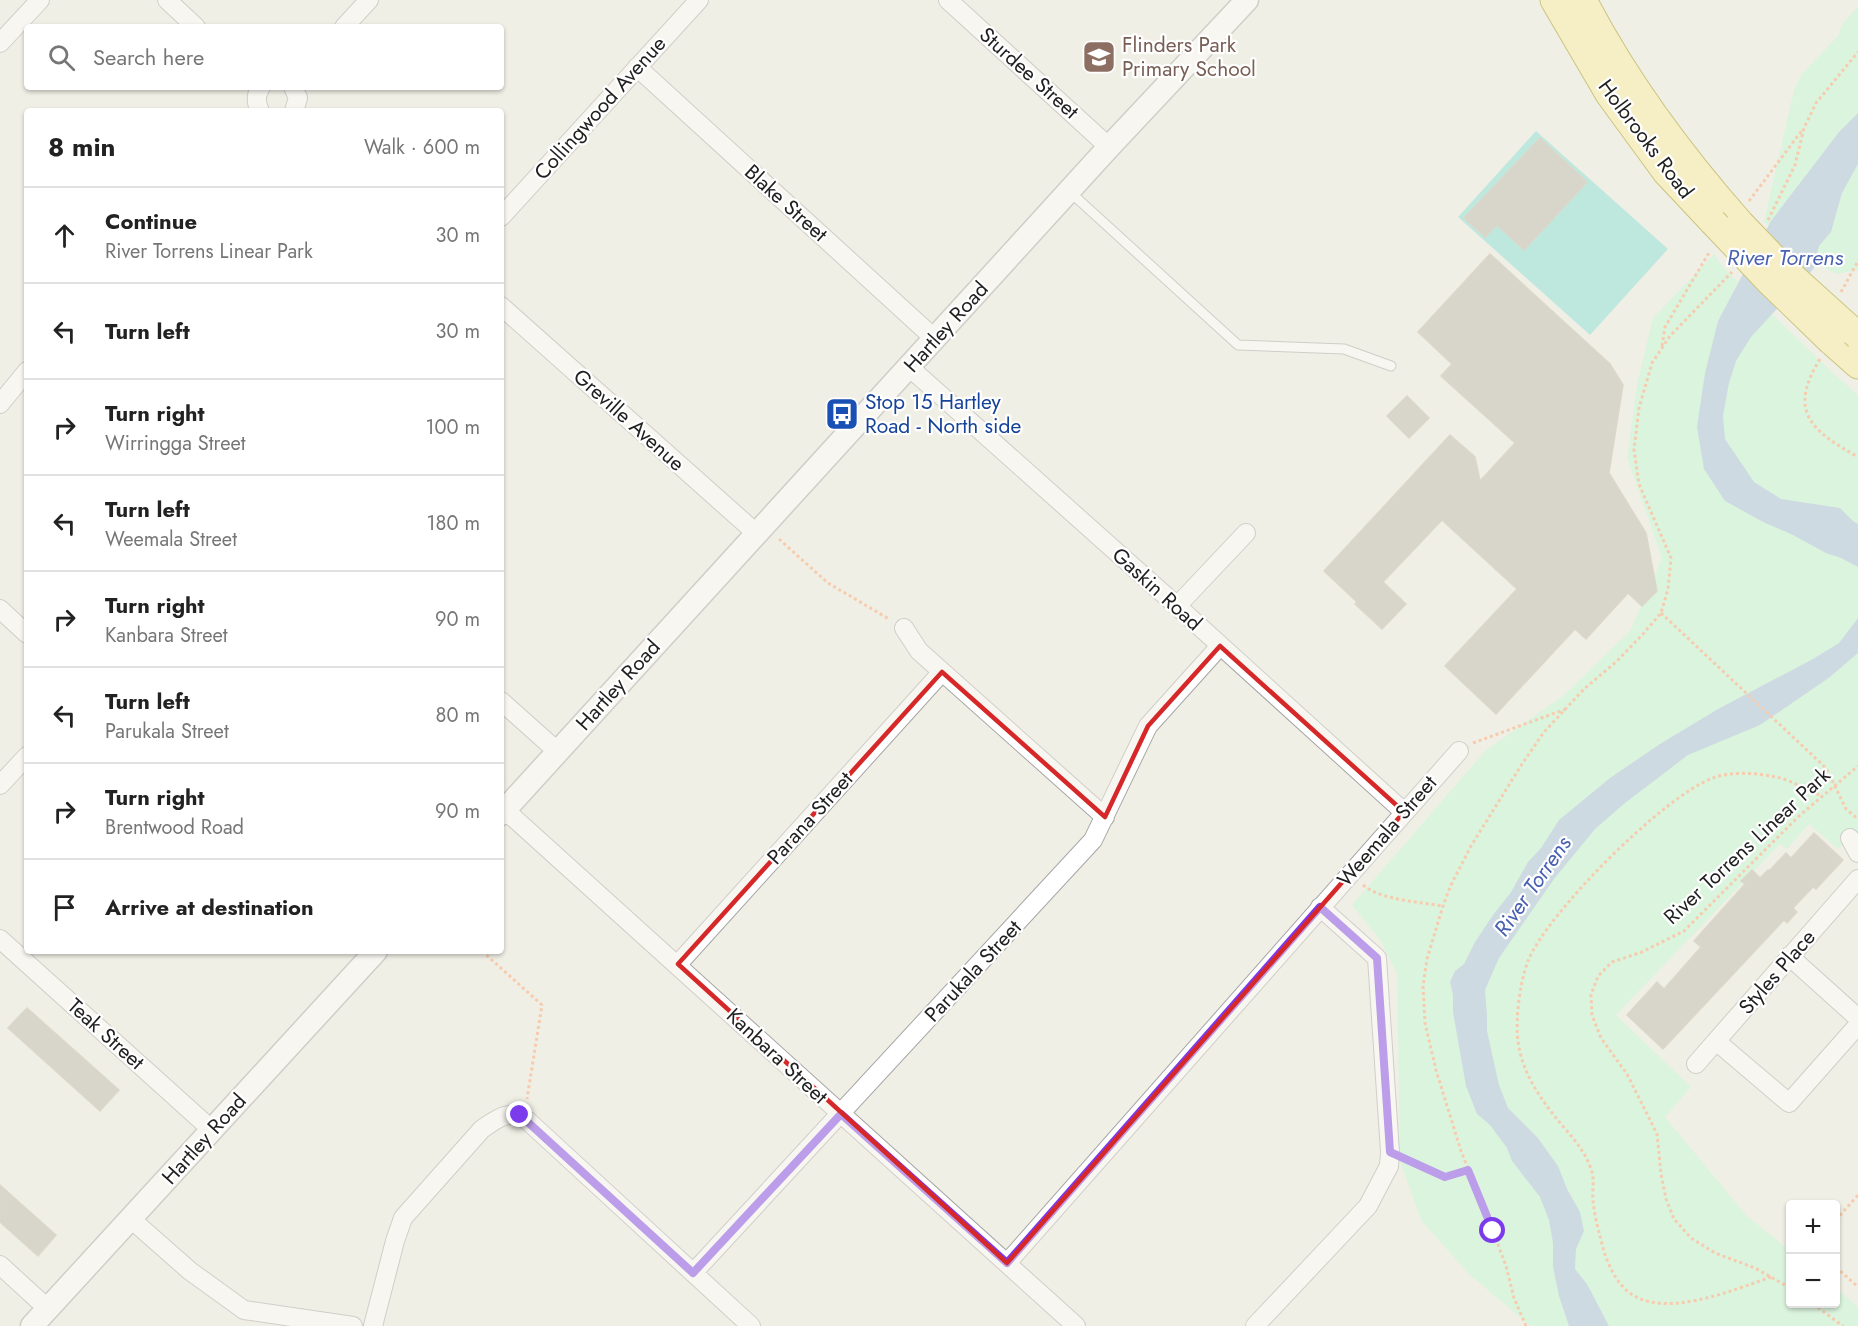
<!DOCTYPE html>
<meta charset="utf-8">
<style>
body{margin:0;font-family:Jost,sans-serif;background:#f6f6f6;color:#222}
.controls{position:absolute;right:18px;bottom:18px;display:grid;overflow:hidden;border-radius:6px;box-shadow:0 2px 4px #0004}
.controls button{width:54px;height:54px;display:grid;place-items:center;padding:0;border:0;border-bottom:2px solid #e0e0e0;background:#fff;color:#222;font:30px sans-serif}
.stop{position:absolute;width:18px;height:18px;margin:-14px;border:4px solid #7c3aed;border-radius:50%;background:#fff}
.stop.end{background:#7c3aed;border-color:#fff;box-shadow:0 2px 6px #0008}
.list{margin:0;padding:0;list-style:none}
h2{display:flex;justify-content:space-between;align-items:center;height:78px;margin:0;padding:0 24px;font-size:26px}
h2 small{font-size:20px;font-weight:400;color:#767676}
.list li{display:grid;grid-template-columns:39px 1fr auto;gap:18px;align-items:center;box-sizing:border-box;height:96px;padding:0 24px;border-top:2px solid #e0e0e0}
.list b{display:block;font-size:22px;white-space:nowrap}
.list p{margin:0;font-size:20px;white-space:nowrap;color:#767676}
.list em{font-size:20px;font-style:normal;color:#767676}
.icon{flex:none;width:33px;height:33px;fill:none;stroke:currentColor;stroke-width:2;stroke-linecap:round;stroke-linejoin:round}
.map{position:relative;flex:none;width:1858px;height:1326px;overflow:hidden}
.search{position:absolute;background:#fff;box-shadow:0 2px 4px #0004;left:24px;top:24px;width:480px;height:66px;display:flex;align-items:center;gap:15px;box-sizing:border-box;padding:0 21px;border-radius:6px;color:#767676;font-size:22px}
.panel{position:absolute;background:#fff;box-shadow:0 2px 4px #0004;left:24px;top:108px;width:480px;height:846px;border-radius:6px}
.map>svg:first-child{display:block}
.park{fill:#c2fad6}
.pitch{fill:#82e0d6}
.water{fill:#a5c2de}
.building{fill:#bab5aa;stroke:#c2baa7;stroke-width:1.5}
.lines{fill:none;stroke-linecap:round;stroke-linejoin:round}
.service-casing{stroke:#a6a6a6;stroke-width:11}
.minor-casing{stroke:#a6a6a6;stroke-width:20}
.tertiary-casing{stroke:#a6a6a6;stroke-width:25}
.primary-casing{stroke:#9a9200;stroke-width:29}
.path{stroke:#fca16b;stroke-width:3;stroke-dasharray:3 3;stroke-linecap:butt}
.service{stroke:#fff;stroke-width:9}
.minor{stroke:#fff;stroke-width:18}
.tertiary{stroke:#fff;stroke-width:22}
.primary{stroke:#fdee9d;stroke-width:27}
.primary-bridge-casing{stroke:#9a9200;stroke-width:29;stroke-linecap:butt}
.primary-bridge{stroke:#fdee9d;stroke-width:27}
.route{stroke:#7c3aed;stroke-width:8}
.marked{fill:none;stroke:#d62828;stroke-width:4.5;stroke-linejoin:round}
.labels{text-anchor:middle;stroke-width:4.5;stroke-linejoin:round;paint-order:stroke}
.education-label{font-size:21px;fill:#785e54;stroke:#fff;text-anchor:start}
.street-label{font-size:21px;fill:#1f1f1f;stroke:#fff}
.transit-label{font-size:21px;fill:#164399;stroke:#fff;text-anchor:start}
.water-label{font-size:22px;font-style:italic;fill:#4961b1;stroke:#fff}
</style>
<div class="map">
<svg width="1858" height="1326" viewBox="0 0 1858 1326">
<rect width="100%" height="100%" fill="#f0efe5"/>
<path class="park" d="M1858 6V270L1837 274 1789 250 1764 221 1794 90 1801 75 1838 36 1843 23Z
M1714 254 1724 268 1833 373 1858 395V831L1838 849 1809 824 1787 849 1780 844 1616 1015 1691 1087 1665 1117 1746 1215 1790 1251V1304H1836V1288L1858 1307V1326H1530L1469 1274 1421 1220 1400 1161 1397 974 1381 941 1352 905 1486 750 1563 696 1630 631 1662 558 1627 458 1637 384 1653 318Z"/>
<path class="pitch" d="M1536 131 1668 249 1590 335 1458 217Z"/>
<path class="water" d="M1858 113V164L1842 193 1831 232 1819 246 1814 268 1809 274 1751 337 1736 361 1729 383 1723 416 1725 439 1754 482 1781 499 1840 508 1853 521 1858 524V567L1841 558 1826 553 1791 534 1765 523 1725 501 1704 469 1697 427 1705 373 1718 321 1771 221 1839 132Z
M1858 618V653L1830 677 1760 725 1688 755 1625 803 1595 829 1554 879 1513 938 1499 958 1485 990 1487 1015V1031L1499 1085 1508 1108 1538 1138 1558 1166 1567 1189 1580 1212 1584 1231 1576 1249 1575 1269 1587 1284 1609 1326H1569L1559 1296 1553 1267V1243L1549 1220 1540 1197 1512 1161 1507 1148 1490 1125 1477 1114 1466 1086 1453 1012V995L1450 982 1455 971 1464 964 1475 942 1493 915 1511 892 1528 862 1541 848 1559 820 1610 778 1660 744 1718 709 1813 659 1839 643Z"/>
<path class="building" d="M1540 138 1587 182 1524 250 1497 225 1485 237 1464 218Z
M1490 254 1610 364 1623 385 1609 473 1646 533 1657 591 1642 606 1628 593 1586 639 1575 629 1496 714 1445 666 1517 589 1442 520 1383 582 1406 604 1382 629 1355 604 1357 602 1324 571 1450 435 1475 457 1480 481 1515 443 1441 376 1452 364 1418 332Z
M1407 396 1429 418 1409 438 1387 416Z
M1814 833 1843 860 1816 889 1813 887 1793 908 1797 912 1787 923 1784 920 1663 1049 1627 1015 1657 982 1664 989 1701 947 1694 941 1745 884 1741 881 1752 870 1760 878 1768 870 1769 871 1786 853 1791 858Z
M27 1008 119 1090 100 1111 8 1028Z
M0 1185 56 1235 38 1256 0 1222Z"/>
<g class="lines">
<g class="service-casing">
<path id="service" d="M1069 191 1238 345 1344 349 1391 366"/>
</g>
<g class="minor-casing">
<path id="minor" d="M167 0 196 27
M948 0 1109 147
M344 27 369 0
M0 43 40 0
M637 67 935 339
M293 87 298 98 294 111
M260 111C256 103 255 95 261 87
M501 217 699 0
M501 306 756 533
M909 367 1177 606 1404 812
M0 404 27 371
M1177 606 1246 533
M0 609 27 634
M904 628 919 651 1105 817
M501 701 557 751
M0 785 27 756
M505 810 1076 1326
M1850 838 1858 853
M0 939 212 1130
M1789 956 1858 1018
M678 964 942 672
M1716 1041 1789 1103 1858 1025
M1696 1064 1858 879
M131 1219 190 1271 244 1310 353 1326
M1007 1263 1459 751
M0 1265 47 1308
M693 1273 1093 840 1148 726 1220 646
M373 1326 395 1241 403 1218 482 1129C498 1118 510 1108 528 1121L751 1326
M1255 1326 1368 1206 1389 1166 1390 1152 1377 958 1320 907"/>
</g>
<g class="tertiary-casing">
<path id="tertiary" d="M501 814 1109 147 1247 0
M32 1326 376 951"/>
</g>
<g class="primary-casing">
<path id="primary" d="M1554 0 1609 94 1666 172 1713 222
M1583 0C1625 81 1680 155 1740 223
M1831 341 1858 365"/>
</g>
<path class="path" d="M1749 201 1803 129
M1768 220 1795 165 1804 128 1816 103 1858 52
M1841 292 1858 261
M1662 346 1665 327 1710 251
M1820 359C1787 412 1812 431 1858 457
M779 539 828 583 889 619
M1661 613 1826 768 1846 809 1858 819
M1473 743 1566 709
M1363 885C1381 900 1419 902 1443 906
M482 951 542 1005 527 1099
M1406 1159 1445 1177 1468 1170
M1836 1220 1858 1195
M1836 1267 1858 1287
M1771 1277C1733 1290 1659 1322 1625 1289 1611 1275 1604 1254 1600 1236 1597 1225 1594 1212 1593 1200 1592 1190 1595 1178 1591 1169 1585 1151 1573 1138 1561 1124 1541 1100 1522 1073 1518 1041 1515 1019 1520 982 1528 961 1547 913 1665 795 1713 778 1731 771 1757 773 1776 777 1791 780 1807 790 1822 796
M1790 1288 1755 1268 1715 1253 1691 1238 1674 1219 1666 1199 1661 1174 1657 1134 1627 1074 1601 1038 1592 1015 1591 995 1598 976 1612 962 1642 952 1684 931 1799 816 1858 766
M1813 1304 1843 1326
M1526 1326 1514 1298 1506 1266 1493 1231 1461 1151 1436 1070 1425 1023 1423 986 1427 959 1443 906 1451 885 1471 846 1522 764 1544 732 1584 689 1616 662 1643 634 1661 613 1668 589 1671 558 1639 484 1634 450 1639 408 1652 363 1670 336 1732 272"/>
<use href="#service" class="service"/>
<use href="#minor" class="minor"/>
<use href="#tertiary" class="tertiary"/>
<use href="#primary" class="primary"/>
<g class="primary-bridge-casing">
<path id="primary-bridge" d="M1713 222 1768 280 1831 341
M1740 223 1786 271 1858 336"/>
</g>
<use href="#primary-bridge" class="primary-bridge"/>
</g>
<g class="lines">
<path class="route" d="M520 1115 693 1273 841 1114 1007 1263 1320 907 1377 958 1390 1152 1445 1177 1468 1170 1493 1231"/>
</g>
<path d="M0 0H1858V1326H0ZM1220 646 1404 812 1007 1263 678 964 942 672 1105 817 1148 726Z" fill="#f0efe5" fill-opacity=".55" fill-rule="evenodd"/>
<path class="marked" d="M1220 646 1404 812 1007 1263 678 964 942 672 1105 817 1148 726Z"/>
<defs>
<g id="school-square" transform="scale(1.725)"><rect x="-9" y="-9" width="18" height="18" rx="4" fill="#8d6e63" stroke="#fff"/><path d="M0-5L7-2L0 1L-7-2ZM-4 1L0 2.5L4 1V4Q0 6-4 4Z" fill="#fff"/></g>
<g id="bus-square" transform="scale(1.725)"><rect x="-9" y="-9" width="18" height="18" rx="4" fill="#1a4fb4" stroke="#fff"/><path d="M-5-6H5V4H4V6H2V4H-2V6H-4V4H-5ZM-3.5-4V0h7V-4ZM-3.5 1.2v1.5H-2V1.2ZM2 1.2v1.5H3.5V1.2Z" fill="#fff"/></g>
</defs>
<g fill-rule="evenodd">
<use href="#school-square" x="1099" y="57"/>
<use href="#bus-square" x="842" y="414"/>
</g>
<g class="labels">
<g class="education-label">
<text x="1122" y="52">Flinders Park<tspan x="1122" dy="24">Primary School</tspan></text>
</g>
<g class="street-label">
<text transform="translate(1029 73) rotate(42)" y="7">Sturdee Street</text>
<text transform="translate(600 108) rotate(-48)" y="7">Collingwood Avenue</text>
<text transform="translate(1646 139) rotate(53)" y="7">Holbrooks Road</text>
<text transform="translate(786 203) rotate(42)" y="7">Blake Street</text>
<text transform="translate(946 327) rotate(-48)" y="7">Hartley Road</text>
<text transform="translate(629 420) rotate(42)" y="7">Greville Avenue</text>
<text transform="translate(1157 589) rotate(42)" y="7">Gaskin Road</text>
<text transform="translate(618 685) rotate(-48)" y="7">Hartley Road</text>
<text transform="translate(810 818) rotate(-48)" y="7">Parana Street</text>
<text transform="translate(1387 831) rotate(-49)" y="7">Weemala Street</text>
<text transform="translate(1747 846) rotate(-43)" y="7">River Torrens Linear Park</text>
<text transform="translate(973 971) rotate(-47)" y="7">Parukala Street</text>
<text transform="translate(1777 972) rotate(-49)" y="7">Styles Place</text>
<text transform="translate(106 1034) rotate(42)" y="7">Teak Street</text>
<text transform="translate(777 1056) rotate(43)" y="7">Kanbara Street</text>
<text transform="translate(204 1139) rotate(-48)" y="7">Hartley Road</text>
</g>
<g class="transit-label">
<text x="865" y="409">Stop 15 Hartley<tspan x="865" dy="24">Road - North side</tspan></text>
</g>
<g class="water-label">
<text x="1785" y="265">River Torrens</text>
<text transform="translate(1532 886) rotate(-55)" y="8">River Torrens</text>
</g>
</g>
</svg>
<div class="controls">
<button>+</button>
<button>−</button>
</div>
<div class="stop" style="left:1493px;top:1231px"></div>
<div class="stop end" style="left:520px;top:1115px"></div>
<div class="search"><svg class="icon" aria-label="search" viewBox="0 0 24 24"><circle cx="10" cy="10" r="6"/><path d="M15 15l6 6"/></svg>Search here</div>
<section class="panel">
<h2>8 min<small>Walk · 600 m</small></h2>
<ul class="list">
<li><svg class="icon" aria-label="ahead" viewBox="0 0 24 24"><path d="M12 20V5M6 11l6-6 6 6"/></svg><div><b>Continue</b><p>River Torrens Linear Park</p></div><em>30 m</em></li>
<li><svg class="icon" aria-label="left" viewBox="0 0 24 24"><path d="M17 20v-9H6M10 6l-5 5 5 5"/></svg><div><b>Turn left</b></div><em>30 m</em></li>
<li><svg class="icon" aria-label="right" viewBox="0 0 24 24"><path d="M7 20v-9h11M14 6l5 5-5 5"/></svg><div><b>Turn right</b><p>Wirringga Street</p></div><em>100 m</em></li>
<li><svg class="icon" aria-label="left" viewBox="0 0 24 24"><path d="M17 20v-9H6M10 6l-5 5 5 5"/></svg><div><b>Turn left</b><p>Weemala Street</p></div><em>180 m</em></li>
<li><svg class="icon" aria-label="right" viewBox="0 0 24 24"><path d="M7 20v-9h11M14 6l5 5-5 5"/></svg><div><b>Turn right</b><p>Kanbara Street</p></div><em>90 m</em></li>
<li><svg class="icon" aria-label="left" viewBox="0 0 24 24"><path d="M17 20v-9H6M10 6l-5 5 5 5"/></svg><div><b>Turn left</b><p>Parukala Street</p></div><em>80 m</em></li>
<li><svg class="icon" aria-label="right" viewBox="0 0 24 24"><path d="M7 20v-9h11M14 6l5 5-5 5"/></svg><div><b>Turn right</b><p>Brentwood Road</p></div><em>90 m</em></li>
<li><svg class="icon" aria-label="arrive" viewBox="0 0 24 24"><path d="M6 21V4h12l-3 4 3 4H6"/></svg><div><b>Arrive at destination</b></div></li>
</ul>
</section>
</div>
